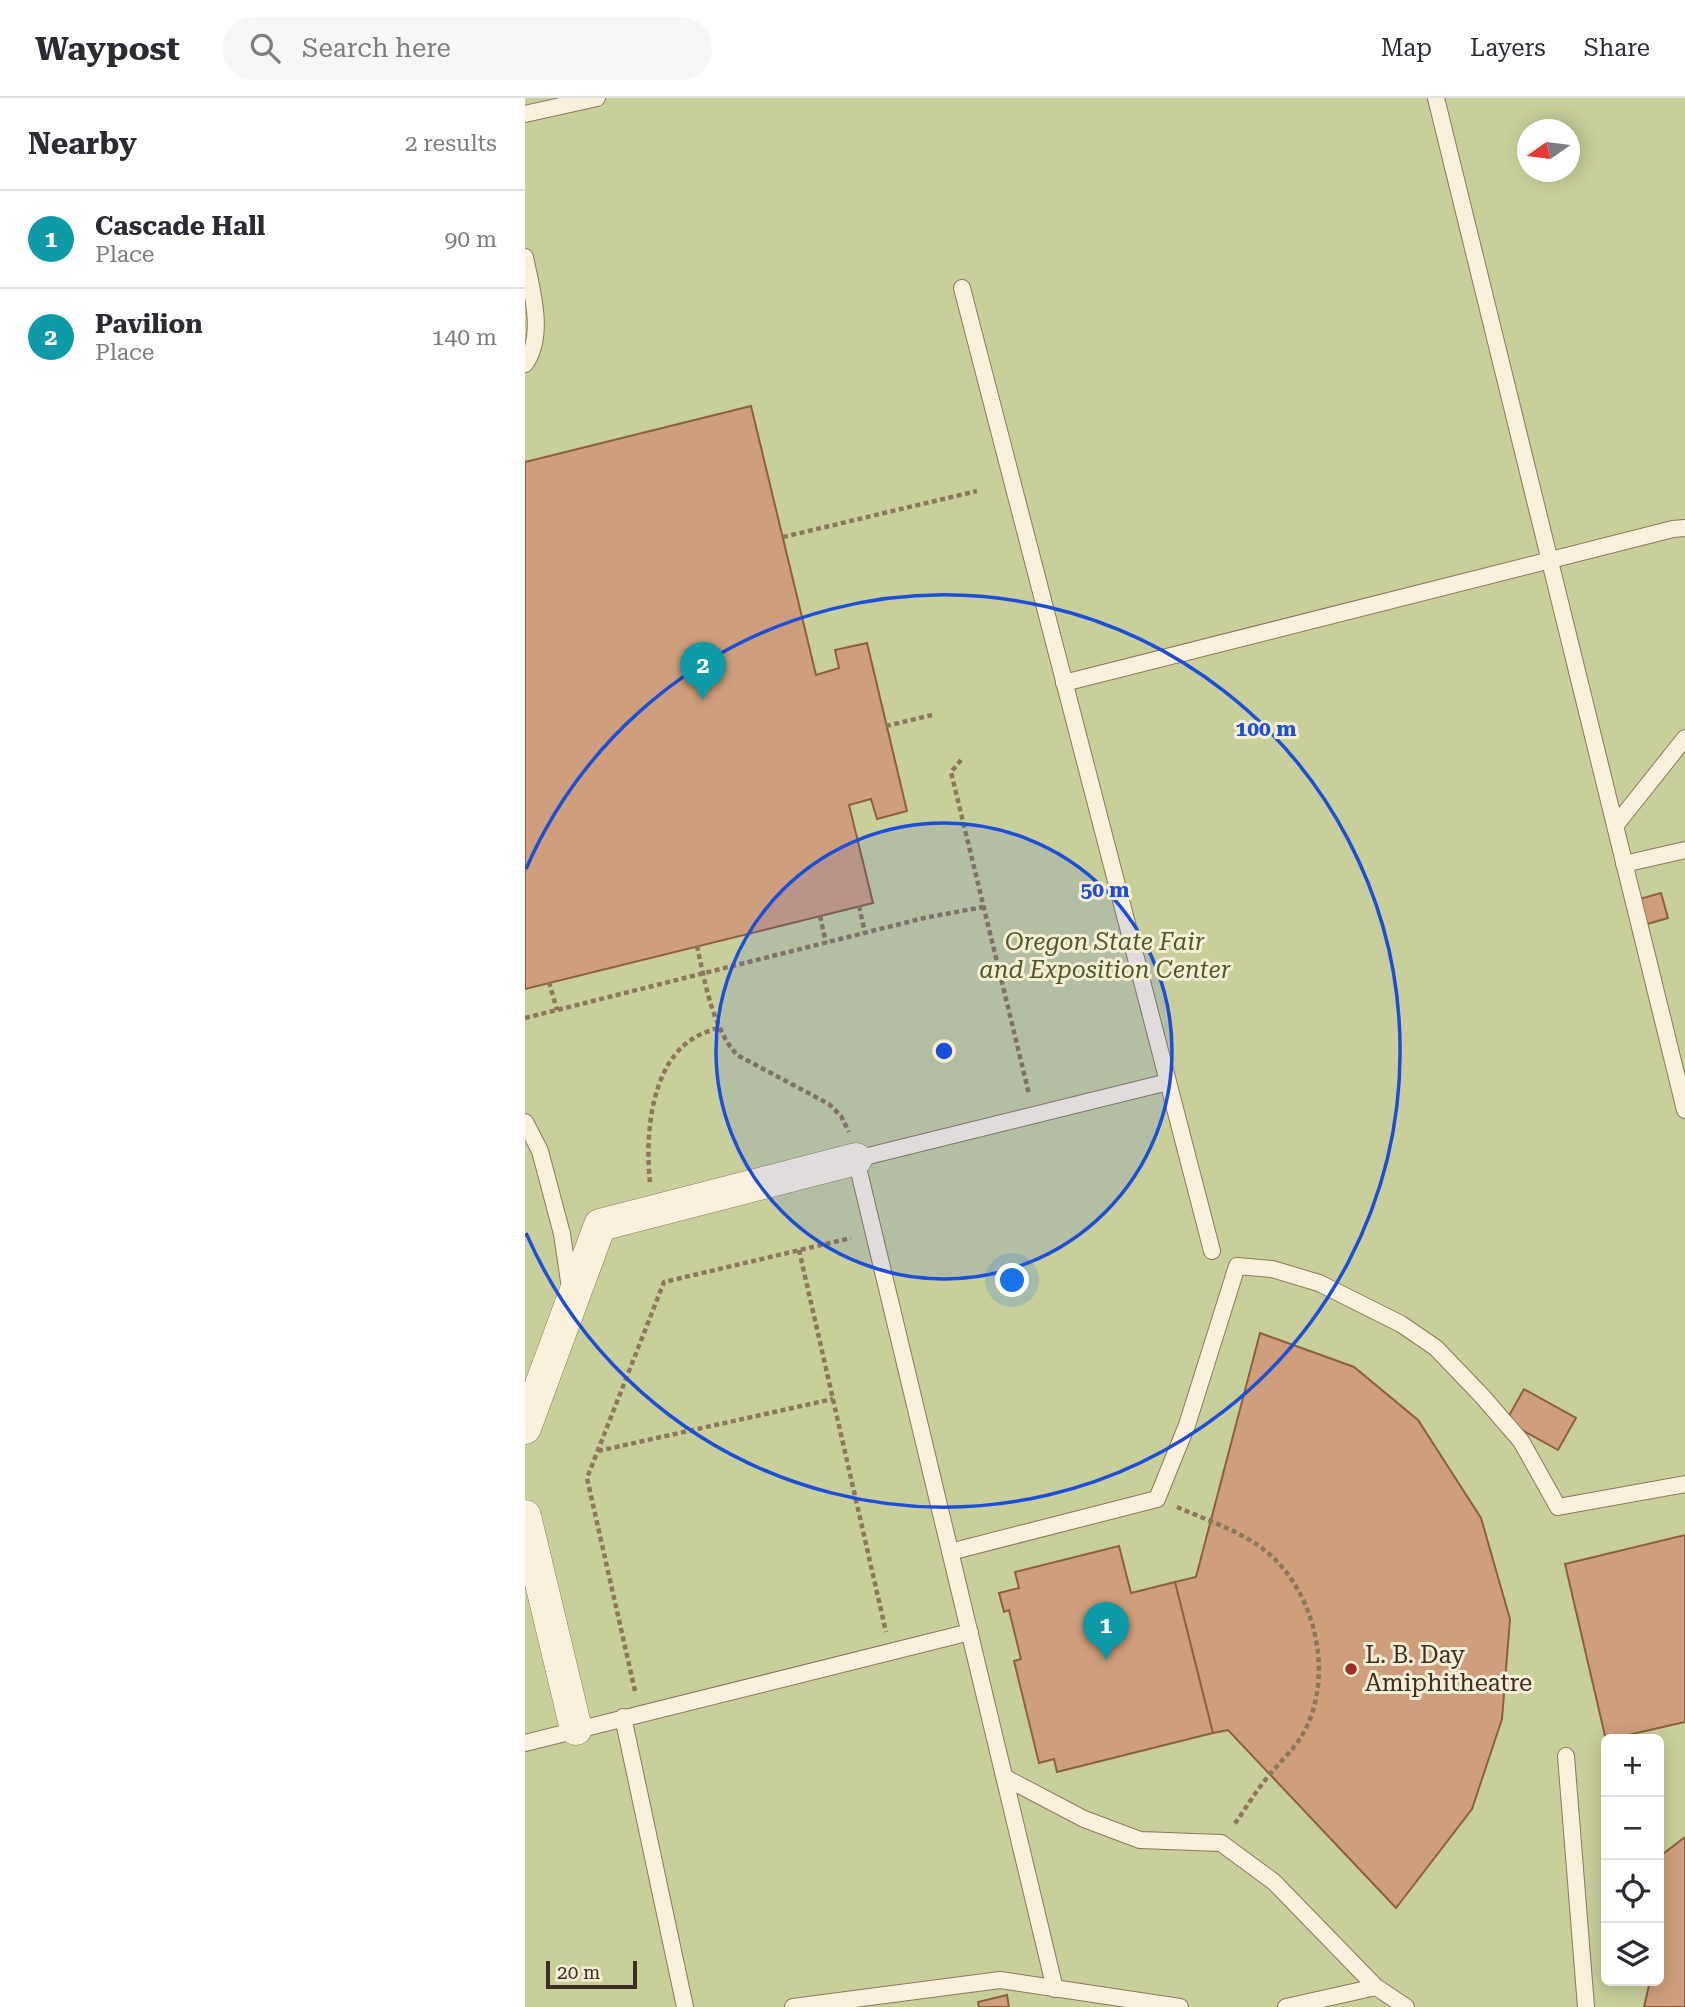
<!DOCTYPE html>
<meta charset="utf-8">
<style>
body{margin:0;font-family:"Roboto Serif",serif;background:#f7f7f7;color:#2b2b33}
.controls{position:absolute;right:21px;bottom:21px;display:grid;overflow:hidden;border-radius:10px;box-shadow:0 4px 18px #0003}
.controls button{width:63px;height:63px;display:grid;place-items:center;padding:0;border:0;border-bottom:2px solid #e1e1e2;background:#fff;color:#2b2b33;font:35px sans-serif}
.compass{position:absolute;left:992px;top:21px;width:63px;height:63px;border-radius:50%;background:#fff;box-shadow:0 4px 18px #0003;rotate:256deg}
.scale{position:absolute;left:21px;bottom:18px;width:91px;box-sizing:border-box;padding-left:7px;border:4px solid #3d2e20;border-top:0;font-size:19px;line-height:24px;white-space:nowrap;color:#3d2e20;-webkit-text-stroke:5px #f7eed8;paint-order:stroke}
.you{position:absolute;left:488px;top:1183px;width:24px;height:24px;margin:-18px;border:5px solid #fff;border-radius:50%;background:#1a73e8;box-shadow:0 0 0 10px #1a73e833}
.badge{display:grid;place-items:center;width:46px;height:46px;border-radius:50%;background:#111827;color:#fff;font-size:23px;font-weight:700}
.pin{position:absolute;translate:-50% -58px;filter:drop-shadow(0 2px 4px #0008)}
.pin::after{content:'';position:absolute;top:37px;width:24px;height:21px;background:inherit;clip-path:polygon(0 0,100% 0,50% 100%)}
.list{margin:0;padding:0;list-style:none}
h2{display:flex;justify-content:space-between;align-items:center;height:91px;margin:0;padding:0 28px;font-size:30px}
h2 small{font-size:23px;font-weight:400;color:#7c7c81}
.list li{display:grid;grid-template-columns:46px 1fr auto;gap:21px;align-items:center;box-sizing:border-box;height:98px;padding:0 28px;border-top:2px solid #e1e1e2}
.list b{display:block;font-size:26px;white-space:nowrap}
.list p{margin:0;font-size:23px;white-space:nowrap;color:#7c7c81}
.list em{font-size:23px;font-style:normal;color:#7c7c81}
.icon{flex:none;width:38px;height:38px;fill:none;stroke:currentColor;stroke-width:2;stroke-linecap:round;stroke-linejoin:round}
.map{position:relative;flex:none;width:1160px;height:1909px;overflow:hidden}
header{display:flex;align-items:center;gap:42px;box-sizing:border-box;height:98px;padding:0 35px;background:#fff;border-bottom:2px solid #e1e1e2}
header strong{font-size:33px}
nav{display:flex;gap:38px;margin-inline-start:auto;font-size:24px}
.search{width:490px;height:63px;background:#f7f7f7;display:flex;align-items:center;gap:18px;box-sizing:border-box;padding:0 24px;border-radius:38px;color:#7c7c81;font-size:26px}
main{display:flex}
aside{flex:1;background:#fff}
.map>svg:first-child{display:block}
.green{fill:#c9cf9b;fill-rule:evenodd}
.building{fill:#cf9f7d;stroke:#8d5f41;stroke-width:2}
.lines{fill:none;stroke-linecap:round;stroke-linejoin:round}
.lane-casing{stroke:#8d765c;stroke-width:18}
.street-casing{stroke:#8d765c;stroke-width:33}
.path{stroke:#8d765c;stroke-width:4.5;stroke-dasharray:5 3.5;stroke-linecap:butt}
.lane{stroke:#faf1dc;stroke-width:16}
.street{stroke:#faf1dc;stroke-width:32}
.ring{fill:none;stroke:#1d4ed8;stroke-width:3.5}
.poi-dot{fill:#9e2a2b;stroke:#f7eed8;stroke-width:2.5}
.labels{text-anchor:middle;stroke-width:6;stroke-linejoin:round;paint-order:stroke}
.park-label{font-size:24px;font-style:italic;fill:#4d5a26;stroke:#f7eed8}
.poi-label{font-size:24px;fill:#3d2e20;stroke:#f7eed8;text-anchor:start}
.centre{fill:#1d4ed8;stroke:#f7eed8;stroke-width:3.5}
.ring-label{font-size:21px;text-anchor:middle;font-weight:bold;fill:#1d4ed8;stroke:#f7eed8;stroke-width:6;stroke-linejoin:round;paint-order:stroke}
</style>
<header>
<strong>Waypost</strong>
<div class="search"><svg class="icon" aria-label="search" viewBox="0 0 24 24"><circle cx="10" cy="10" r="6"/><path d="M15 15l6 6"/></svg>Search here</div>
<nav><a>Map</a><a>Layers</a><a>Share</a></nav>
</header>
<main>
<aside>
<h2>Nearby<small>2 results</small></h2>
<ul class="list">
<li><span class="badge" style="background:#0f9aa8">1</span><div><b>Cascade Hall</b><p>Place</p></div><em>90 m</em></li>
<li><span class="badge" style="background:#0f9aa8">2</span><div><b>Pavilion</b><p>Place</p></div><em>140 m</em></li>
</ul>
</aside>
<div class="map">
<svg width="1160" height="1909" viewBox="0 0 1160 1909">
<rect width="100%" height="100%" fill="#f0e4c8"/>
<path class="green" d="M0 0H1160V1909H0ZM1002 32H1044V74H1002ZM1081 1641H1134V1883H1081Z"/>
<path class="building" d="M226 308 291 577 314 570 310 552 342 545 382 713 352 721 346 701 324 707 348 805 0 891V364Z
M1136 795 1143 820 1119 827 1111 802Z
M735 1235 829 1269 893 1322 956 1420 985 1521 977 1621 947 1711 871 1810 703 1632 688 1635 650 1484 671 1479Z
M999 1291 1051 1320 1033 1352 981 1323Z
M1160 1437V1624L1081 1642 1040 1466Z
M594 1448 606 1495 650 1484 688 1635 532 1674 529 1661 514 1665 489 1563 496 1561 484 1512 479 1514 474 1495 494 1490 490 1474Z
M1160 1739V1909H1119L1125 1883H1134V1845L1137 1829 1134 1825V1759Z
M482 1897 484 1909H454L453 1904Z"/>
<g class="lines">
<g class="lane-casing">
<path id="lane" d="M911 0 1160 1012
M0 16 72 0
M0 159C6 190 21 237 0 266
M437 190 687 1153
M539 585 1148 431 1160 430
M1090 728 1160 640
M1099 766 1160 752
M0 1024 15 1053 37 1136 45 1190
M425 1454 632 1401 662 1327 712 1168 747 1171 794 1185 876 1226 911 1250 957 1298 996 1343 1033 1409 1160 1386
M98 1619 160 1909
M0 1645 445 1534
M1041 1658 1061 1909
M479 1679 559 1721 615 1742 696 1745 749 1784 851 1889 881 1909
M530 1891 331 1061 643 984
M268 1909 475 1882 655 1909
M761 1909 851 1889"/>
</g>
<g class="street-casing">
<path id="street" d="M0 1330 75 1127 331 1061
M0 1418 51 1631"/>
</g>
<path class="path" d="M258 439 452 393
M361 628 407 617
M436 662 426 674 504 996
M334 808 340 835
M295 818 301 845
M172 848C180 884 187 929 212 957L304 1006 316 1018 324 1034
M24 884 32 912
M0 920 399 820 458 809
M125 1084C120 1040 125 966 169 940 176 935 186 933 194 929
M274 1152 361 1534
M73 1353 308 1301
M652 1409C679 1421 710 1431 734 1448 789 1486 811 1575 779 1634 770 1650 757 1662 746 1675 732 1691 721 1710 709 1727
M110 1593 62 1380 139 1184 326 1140"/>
<use href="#lane" class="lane"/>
<use href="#street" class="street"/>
</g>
<circle cx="419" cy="953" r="228" fill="#1d4ed8" fill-opacity=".12"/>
<g class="ring">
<circle cx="419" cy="953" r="228"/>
<path d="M1 771A456 456 0 1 1 1 1135"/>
</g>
<circle class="poi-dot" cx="826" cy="1571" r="7"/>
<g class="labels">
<g class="park-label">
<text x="580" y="852">Oregon State Fair<tspan x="580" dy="28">and Exposition Center</tspan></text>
</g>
<g class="poi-label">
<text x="840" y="1565">L. B. Day<tspan x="840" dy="28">Amiphitheatre</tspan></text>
</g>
</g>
<circle cx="419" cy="953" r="10" class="centre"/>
<g class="ring-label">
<text x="741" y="638">100 m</text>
<text x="580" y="799">50 m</text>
</g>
</svg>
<div class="controls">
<button>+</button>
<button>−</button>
<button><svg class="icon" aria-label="locate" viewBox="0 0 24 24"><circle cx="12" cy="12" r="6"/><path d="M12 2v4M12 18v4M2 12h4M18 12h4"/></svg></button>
<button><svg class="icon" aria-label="layers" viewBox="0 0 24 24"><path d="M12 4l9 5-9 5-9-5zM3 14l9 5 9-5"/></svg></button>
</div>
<svg class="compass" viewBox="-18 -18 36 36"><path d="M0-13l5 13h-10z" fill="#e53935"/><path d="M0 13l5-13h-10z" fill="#7c7c81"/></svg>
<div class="scale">20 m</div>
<div class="you"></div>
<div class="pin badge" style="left:581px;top:1562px;background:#0f9aa8">1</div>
<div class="pin badge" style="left:178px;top:602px;background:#0f9aa8">2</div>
</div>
</main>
